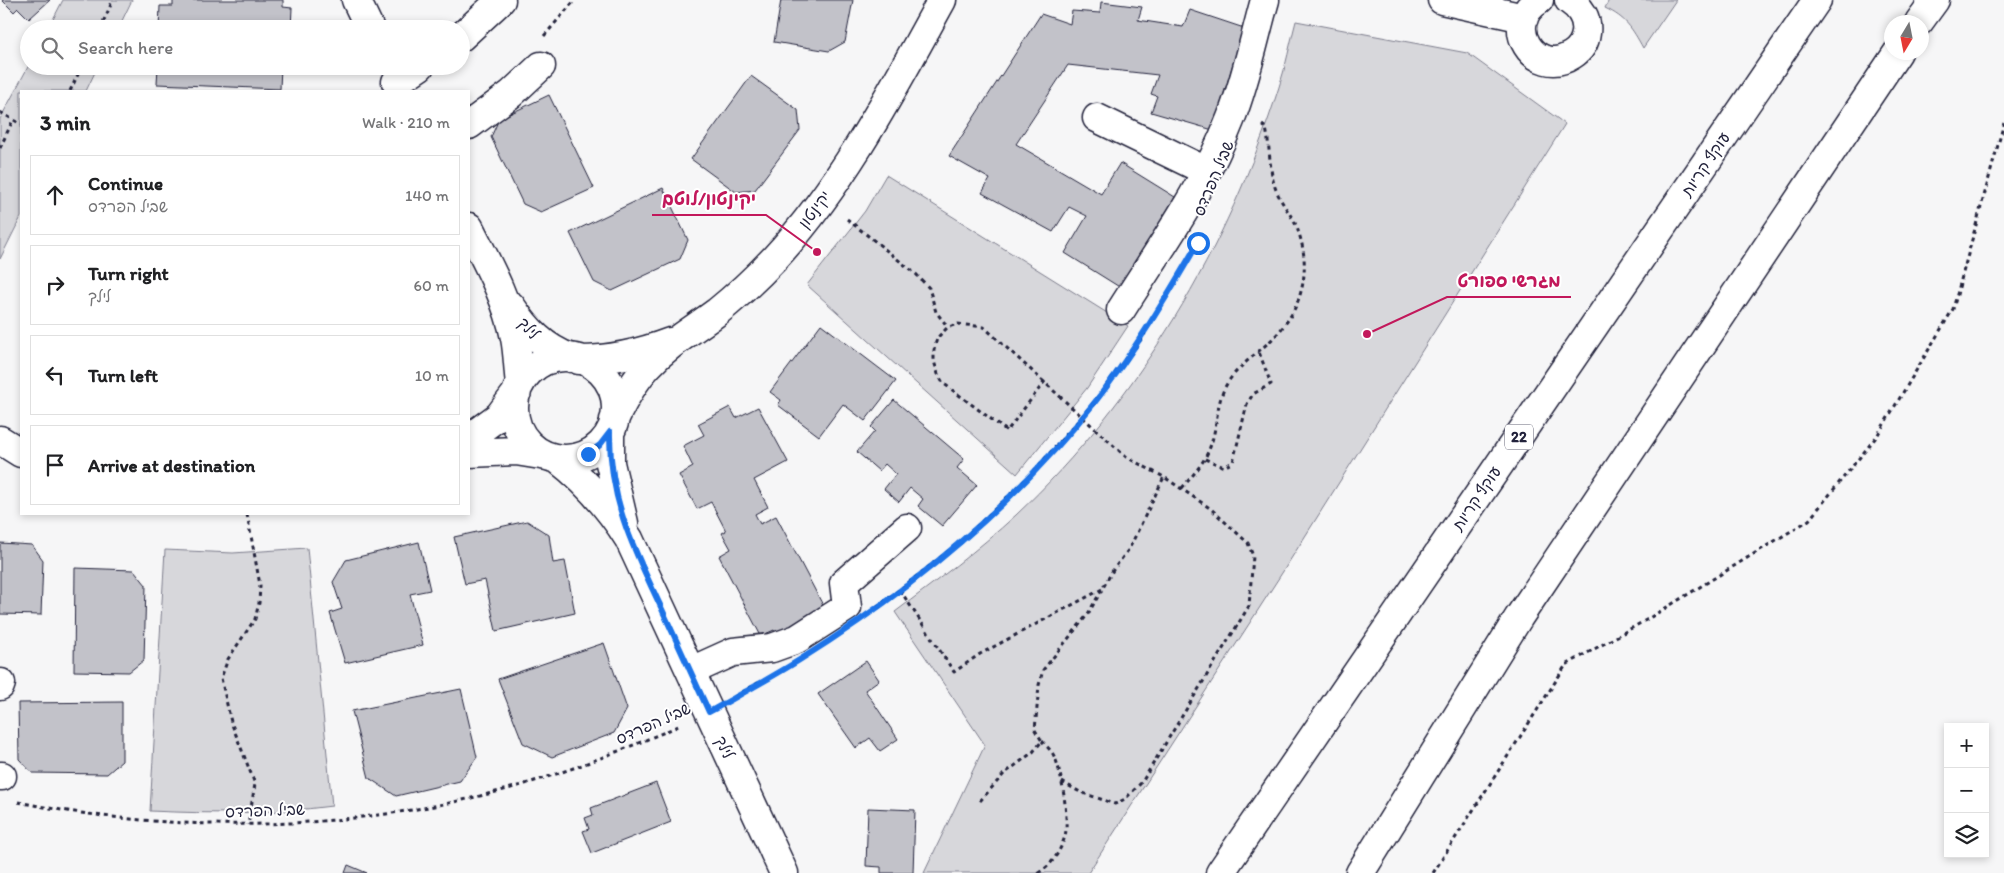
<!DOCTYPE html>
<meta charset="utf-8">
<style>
body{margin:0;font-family:Itim,"Playpen Sans Hebrew",sans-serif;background:#f2f2f2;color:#202124}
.controls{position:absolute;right:15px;bottom:15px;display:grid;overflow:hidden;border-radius:0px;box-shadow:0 2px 8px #0003}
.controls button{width:45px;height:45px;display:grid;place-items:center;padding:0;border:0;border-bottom:1px solid #e0e0e0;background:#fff;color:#202124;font:25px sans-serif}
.compass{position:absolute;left:1884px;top:15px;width:45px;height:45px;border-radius:50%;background:#fff;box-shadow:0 2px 8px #0003;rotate:190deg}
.stop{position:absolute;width:15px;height:15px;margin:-11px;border:4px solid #1a73e8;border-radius:50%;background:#fff}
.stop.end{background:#1a73e8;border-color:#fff;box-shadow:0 1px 5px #0008}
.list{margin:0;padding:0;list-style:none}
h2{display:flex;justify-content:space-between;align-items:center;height:65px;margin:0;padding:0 20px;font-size:21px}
h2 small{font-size:16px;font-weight:400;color:#757577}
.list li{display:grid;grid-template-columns:32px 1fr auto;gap:15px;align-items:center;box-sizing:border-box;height:80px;margin:0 10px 10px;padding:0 10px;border:1px solid #e0e0e0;border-radius:0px}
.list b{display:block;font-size:19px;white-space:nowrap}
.list p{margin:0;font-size:16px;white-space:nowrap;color:#757577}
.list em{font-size:16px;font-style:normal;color:#757577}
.icon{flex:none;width:28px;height:28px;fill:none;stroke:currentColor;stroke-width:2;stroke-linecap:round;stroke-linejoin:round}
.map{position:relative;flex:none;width:2004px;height:873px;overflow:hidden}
.search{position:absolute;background:#fff;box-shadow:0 2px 8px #0003;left:20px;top:20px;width:450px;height:55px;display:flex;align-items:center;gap:12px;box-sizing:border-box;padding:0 18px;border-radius:28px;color:#757577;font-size:19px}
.panel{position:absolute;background:#fff;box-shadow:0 2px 8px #0003;left:20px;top:90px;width:450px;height:425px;border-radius:0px}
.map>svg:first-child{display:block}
.green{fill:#d7d7db;stroke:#7c7c8b}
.building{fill:#c2c2c9;stroke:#22223b}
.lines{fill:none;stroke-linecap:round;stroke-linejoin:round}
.minor-casing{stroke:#22223b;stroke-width:31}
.highway-casing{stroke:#22223b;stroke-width:31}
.path{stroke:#22223b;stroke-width:3;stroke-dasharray:4 4;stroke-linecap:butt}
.minor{stroke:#fff;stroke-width:28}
.highway{stroke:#fff;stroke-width:28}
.route{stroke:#1a73e8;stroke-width:6}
.labels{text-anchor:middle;stroke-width:4;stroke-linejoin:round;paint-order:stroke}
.shield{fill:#fff;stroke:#646476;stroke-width:1}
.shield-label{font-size:15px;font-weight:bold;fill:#22223b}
.street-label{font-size:16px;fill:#22223b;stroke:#fff}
.leader{fill:none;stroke:#c2185b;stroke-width:2}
.callout-dot{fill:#c2185b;stroke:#fff;stroke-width:2}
.callout-label{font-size:18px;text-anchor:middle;font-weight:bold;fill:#c2185b;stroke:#fff;stroke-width:4;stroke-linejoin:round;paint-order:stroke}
</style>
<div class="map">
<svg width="2004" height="873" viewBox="0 0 2004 873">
<rect width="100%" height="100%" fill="#f6f6f7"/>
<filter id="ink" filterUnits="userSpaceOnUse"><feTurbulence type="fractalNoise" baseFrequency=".02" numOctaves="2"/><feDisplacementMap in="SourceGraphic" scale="10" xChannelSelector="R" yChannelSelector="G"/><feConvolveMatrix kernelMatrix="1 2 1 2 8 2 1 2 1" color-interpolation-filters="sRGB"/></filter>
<g filter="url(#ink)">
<path class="green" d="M63 0H132L118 29H48Z
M1609 0H1676L1643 48C1632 28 1626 18 1605 8Z
M1296 21 1467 53 1565 124 1282 573 1088 873H924L985 745 895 612C936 581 978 550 1016 515 1139 399 1228 248 1279 87 1286 66 1290 43 1296 21Z
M29 65V66H98L86 91H21V217L0 259V119Z
M886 175 1128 326 1087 388 1017 474 807 285 865 211Z
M307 548 332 806C272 814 212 814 150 811L165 550 233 553Z"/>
<path class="building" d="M2 0H50L29 19 18 8 14 12Z
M173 0H283V7L292 8 291 29H159L160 6H173Z
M781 0H853L845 42 829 51 774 42Z
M1101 2 1142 7 1138 20 1183 27 1190 10 1244 28 1213 130 1151 112 1157 96 1151 94 1158 75 1068 65 1016 144 1101 194 1120 163 1175 197 1121 288 1065 253 1087 216 1069 207 1053 232 982 193 990 179 949 156 1041 14 1070 24 1072 11 1100 13Z
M158 66H281L280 89 157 84Z
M751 76 798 110 800 130 755 190 736 192 691 159Z
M549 95 594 188 541 212 523 204 491 137 499 119Z
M663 188 688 240 680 259 612 291 594 282 570 233Z
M821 324 896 381 865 421 843 404 819 436 778 405 781 400 770 392Z
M894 400 964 459 957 468 977 485 942 526 918 506 923 499 910 488 899 502 884 489 896 474 885 464 879 471 857 452 875 431 871 427Z
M730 407 736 418 758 407 788 462 754 480 768 507 755 514 760 524 776 516 826 611 779 640 774 630 761 636 719 556 731 549 722 533 726 531 711 502 697 509 679 475 693 467 683 446 704 435 698 424Z
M527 521 549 535 553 563 565 561 575 613 496 631 485 580 465 584 454 537Z
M419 542 430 590 410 594 423 645 345 663 330 613 342 609 333 582 346 560Z
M0 543 32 545 43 560 41 615 0 614Z
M75 568 134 570 146 585 144 660 129 672 74 671Z
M604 643 627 709 614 733 552 757 523 743 498 679Z
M866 661 879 680 865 690 898 739 880 751 870 738 856 748 818 694Z
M461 689 477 757 460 781 396 796 369 778 352 711Z
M122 702V761L107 774 32 773 19 759 18 703Z
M656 783 671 822 592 853 583 831 589 829 585 818 593 815 591 808Z
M868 808 915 810 913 873H881V867L866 866Z
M348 865 367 873H345Z"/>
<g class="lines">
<g class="minor-casing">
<path id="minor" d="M356 0 370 29
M1442 0 1524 18
M1539 0C1500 24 1535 79 1572 55 1580 50 1585 42 1586 33 1588 19 1581 8 1569 0
M461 37 501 0
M396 82 420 66
M1097 118 1206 171
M469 125 511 94 541 66
M469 227C487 263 507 298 515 338 518 353 518 369 520 384
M511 306C527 330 544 348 571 358
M1121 310C1160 248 1205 186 1231 118 1246 80 1254 39 1265 0
M514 408a51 51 0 1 1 102 0a51 51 0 1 1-102 0Z
M579 360C610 360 641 353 670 342
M614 420C623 401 633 382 648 366 668 344 693 330 717 312 737 296 757 277 775 258 845 182 893 89 942 0
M610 433V463L624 523
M469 438 499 416 517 392
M0 440 21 453
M469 453 516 451 547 456
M556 458C586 481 609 507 629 539L784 873
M691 671 733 652 772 648 797 639 847 607 844 583 907 528
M0 686 1 683
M0 776H2"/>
</g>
<g class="highway-casing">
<path id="highway" d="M1919 22 1935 0
M1220 873 1817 0
M1360 873 1519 617 1898 52"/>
</g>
<path class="path" d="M100 29 113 0
M544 36 575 0
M70 91 82 66
M0 112 21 124
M0 148 13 120
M847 219 916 274 929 288 936 312 948 327
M1045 381 1007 431 943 383 938 374 934 361V350L937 338 948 327 958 324 984 327 1126 457 1164 477 1211 509 1248 543 1253 556 1249 606 1142 782 1125 799 1115 804 1080 792 1062 782
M1205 459 1224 467 1233 462 1247 404 1253 394 1271 384 1259 352
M1182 488C1193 475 1206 461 1211 444 1218 424 1216 400 1228 382 1242 361 1267 348 1282 328 1307 298 1311 257 1294 221 1287 209 1278 198 1274 184 1269 166 1270 147 1266 128L1262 125
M247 514 260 585 259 603 255 619 228 659 221 678 231 722 255 784 248 825
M900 590 954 672 980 654 1104 588
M877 608 962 541 1032 474 1095 402 1145 333
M735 697 762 681
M980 801 1004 774 1033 752 1042 741 1035 730 1039 685 1043 670 1088 614 1113 570 1129 549 1164 477
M18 802C185 836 361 832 525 784 578 768 630 747 681 725
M1038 873C1051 867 1061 850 1065 836 1069 822 1062 770 1054 756 1052 751 1046 746 1042 741
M1433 873 1566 665 1646 620 1809 520 1877 436 1953 309 2004 123"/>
<use href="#minor" class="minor"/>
<use href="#highway" class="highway"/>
</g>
</g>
<g class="lines" filter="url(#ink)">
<path class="route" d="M588 454 600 445 610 432C609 500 633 548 661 607 677 642 693 677 709 712 739 695 771 678 801 659 911 590 1014 505 1095 402 1134 352 1166 298 1198 243"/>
</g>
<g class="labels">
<rect class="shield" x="1505" y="424.5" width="28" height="25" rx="4"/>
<g class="shield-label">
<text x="1519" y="442">22</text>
</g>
<g class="street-label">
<text transform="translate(1705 164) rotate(-56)" y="6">עוקף קריות</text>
<text transform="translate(1213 178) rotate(-67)" y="6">שביל הפרדס</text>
<text transform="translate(814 209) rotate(-53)" y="6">יקינטון</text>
<text transform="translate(529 328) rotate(49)" y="6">לילך</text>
<text transform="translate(1476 498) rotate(-56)" y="6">עוקף קריות</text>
<text transform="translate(653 723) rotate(-24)" y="6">שביל הפרדס</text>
<text transform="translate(725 747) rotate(65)" y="6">לילך</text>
<text transform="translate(265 810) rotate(-2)" y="6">שביל הפרדס</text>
</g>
</g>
<path class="leader" d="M817 252L766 215H652M1367 334L1447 297H1571"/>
<g class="callout-dot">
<circle cx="817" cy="252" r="5"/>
<circle cx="1367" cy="334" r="5"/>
</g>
<g class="callout-label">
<text x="709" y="205">יקינטון/לוטם</text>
<text x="1509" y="287">מגרשי ספורט</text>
</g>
</svg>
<div class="controls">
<button>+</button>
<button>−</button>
<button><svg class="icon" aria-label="layers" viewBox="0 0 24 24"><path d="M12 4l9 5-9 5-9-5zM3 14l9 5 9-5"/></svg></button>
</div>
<svg class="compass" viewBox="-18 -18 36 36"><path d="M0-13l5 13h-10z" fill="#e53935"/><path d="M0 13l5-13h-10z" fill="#757577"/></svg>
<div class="stop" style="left:1198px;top:243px"></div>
<div class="stop end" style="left:588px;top:454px"></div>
<div class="search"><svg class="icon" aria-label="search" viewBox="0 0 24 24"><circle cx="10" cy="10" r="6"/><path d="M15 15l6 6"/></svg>Search here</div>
<section class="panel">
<h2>3 min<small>Walk · 210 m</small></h2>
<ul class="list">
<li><svg class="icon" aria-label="ahead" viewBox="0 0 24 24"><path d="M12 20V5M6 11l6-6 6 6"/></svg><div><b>Continue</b><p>שביל הפרדס</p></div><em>140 m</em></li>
<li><svg class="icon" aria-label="right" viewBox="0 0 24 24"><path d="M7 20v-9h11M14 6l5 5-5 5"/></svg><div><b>Turn right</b><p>לילך</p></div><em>60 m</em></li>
<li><svg class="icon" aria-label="left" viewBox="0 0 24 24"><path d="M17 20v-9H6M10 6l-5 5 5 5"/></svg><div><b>Turn left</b></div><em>10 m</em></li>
<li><svg class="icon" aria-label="arrive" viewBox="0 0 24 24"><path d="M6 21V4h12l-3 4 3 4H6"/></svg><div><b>Arrive at destination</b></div></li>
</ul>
</section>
</div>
